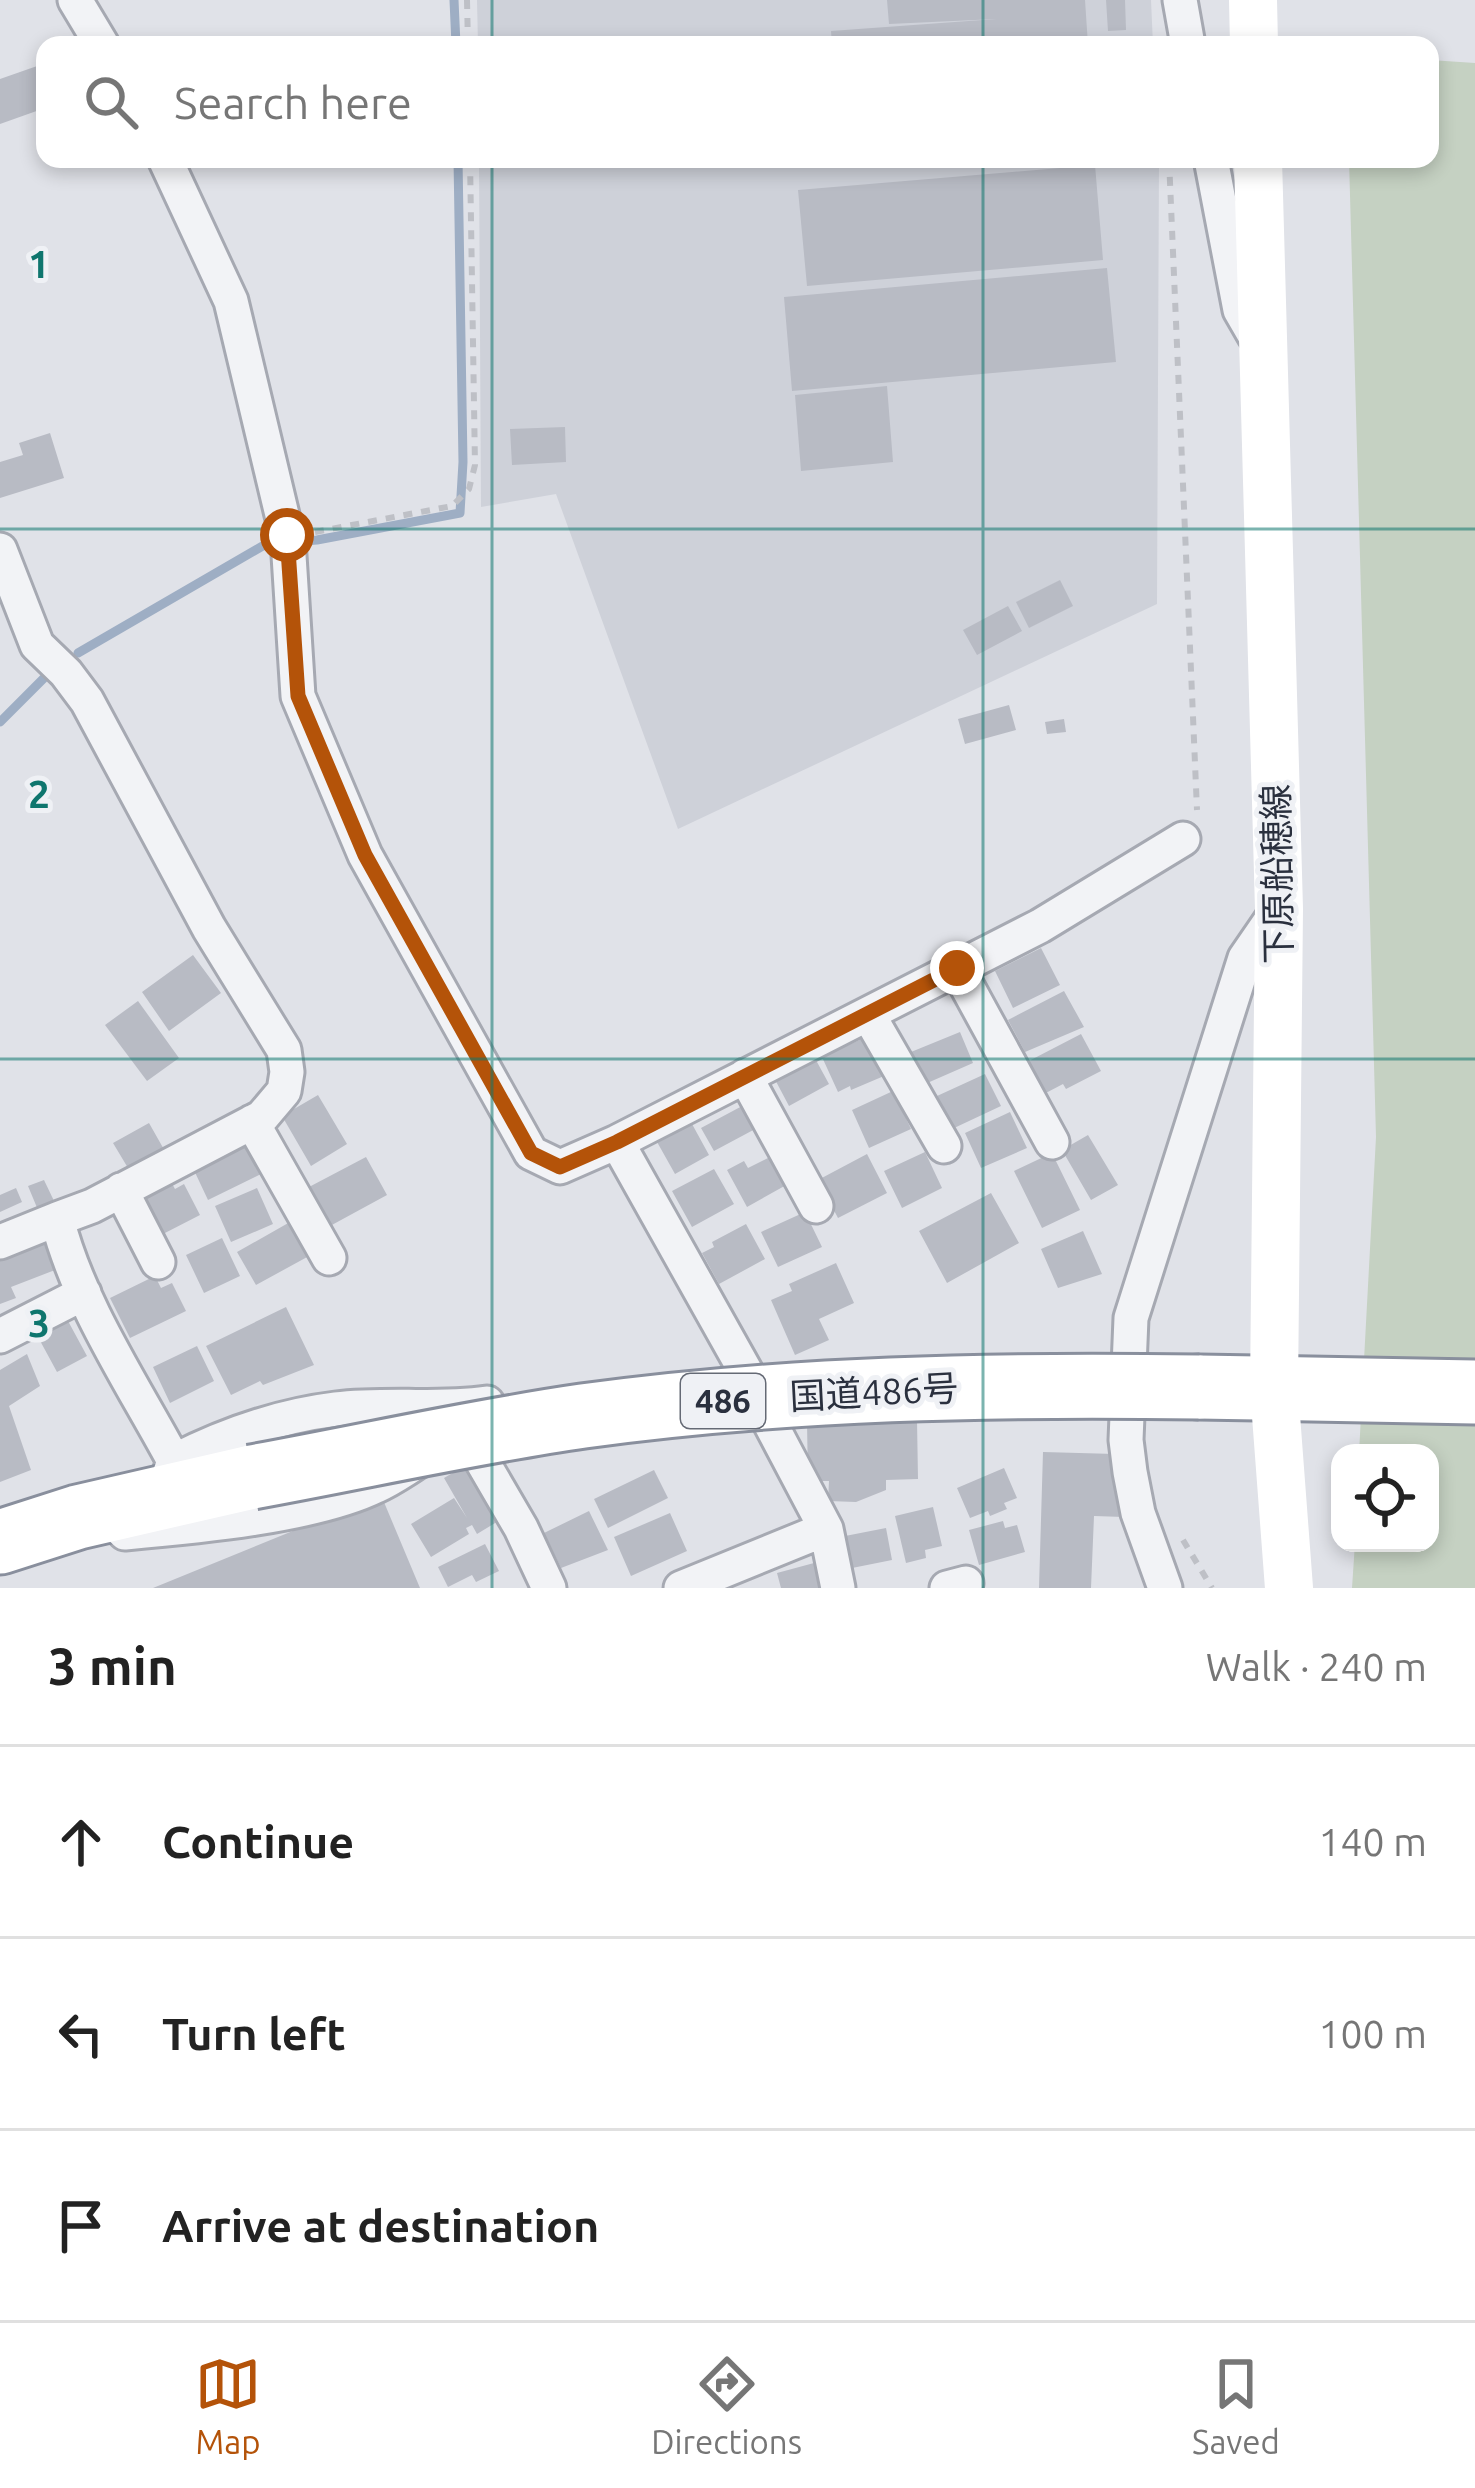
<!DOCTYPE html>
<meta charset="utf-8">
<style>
body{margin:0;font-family:Ubuntu,"Noto Sans JP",sans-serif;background:#f2f2f2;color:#222}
.controls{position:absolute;right:36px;bottom:36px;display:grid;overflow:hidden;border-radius:24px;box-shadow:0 6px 18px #0003}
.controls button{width:108px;height:108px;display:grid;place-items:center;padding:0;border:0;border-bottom:3px solid #e0e0e0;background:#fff;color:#222;font:60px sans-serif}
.stop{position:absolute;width:36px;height:36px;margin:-27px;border:9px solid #b45309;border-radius:50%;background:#fff}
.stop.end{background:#b45309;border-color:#fff;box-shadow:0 3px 12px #0008}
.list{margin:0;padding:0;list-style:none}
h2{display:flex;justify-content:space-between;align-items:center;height:156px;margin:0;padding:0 48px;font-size:51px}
h2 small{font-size:39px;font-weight:400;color:#767676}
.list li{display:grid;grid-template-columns:78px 1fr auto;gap:36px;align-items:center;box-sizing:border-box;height:192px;padding:0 48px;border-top:3px solid #e0e0e0}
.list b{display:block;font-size:45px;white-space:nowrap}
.list em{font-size:39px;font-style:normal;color:#767676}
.icon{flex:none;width:66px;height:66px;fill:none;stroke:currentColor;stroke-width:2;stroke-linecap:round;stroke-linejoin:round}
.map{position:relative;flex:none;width:1475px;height:1588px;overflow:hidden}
.search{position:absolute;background:#fff;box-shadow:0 6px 18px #0003;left:36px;right:36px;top:36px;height:132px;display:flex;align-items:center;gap:30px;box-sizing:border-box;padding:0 42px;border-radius:24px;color:#767676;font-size:45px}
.sheet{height:732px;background:#fff}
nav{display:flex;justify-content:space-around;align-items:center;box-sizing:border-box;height:168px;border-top:3px solid #e0e0e0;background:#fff;font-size:33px;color:#767676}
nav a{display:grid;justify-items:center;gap:6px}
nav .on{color:#b45309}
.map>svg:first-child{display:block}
.built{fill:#ced1d9}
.green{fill:#c5d1c2}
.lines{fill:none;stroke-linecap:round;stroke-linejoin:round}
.stream{stroke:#9eaec4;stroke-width:9}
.building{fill:#b8bbc4}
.street-casing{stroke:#a6a9b2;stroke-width:39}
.highway-casing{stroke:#898f9d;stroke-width:69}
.path{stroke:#bec0c6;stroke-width:6;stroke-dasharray:9 9;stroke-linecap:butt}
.street{stroke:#f2f3f6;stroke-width:33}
.secondary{stroke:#fff;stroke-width:48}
.highway{stroke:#fff;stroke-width:63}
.highway-bridge-casing{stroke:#898f9d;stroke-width:69;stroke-linecap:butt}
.highway-bridge{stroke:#fff;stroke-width:63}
.route{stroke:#b45309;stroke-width:15}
.grid{fill:none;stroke:#0f766e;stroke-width:3;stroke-opacity:0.55}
.labels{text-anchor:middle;stroke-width:10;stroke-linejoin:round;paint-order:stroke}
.shield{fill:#eff1f5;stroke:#656a75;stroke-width:3}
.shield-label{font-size:33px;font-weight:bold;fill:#2a303e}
.street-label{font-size:36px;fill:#2a303e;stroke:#eff1f5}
.grid-label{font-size:39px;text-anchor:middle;font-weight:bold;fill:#0f766e;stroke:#eff1f5;stroke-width:10;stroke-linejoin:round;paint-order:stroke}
</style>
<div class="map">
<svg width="1475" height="1588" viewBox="0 0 1475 1588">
<rect width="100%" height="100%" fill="#e0e2e8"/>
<path class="built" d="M477 0H1151L1153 45H478Z
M479 159H1159L1157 604 678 829 556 494 481 507Z"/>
<path class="green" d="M1430 60 1475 63V1588H1352L1355 1543H1430V1453H1359L1376 1137 1349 159H1430Z"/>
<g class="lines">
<path class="stream" d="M454 0 456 45
M78 653 266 544 317 540 460 513 463 462 458 159
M0 722 50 672"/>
</g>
<path class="building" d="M887 0H1085L1088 45H832L831 31 996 19 889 24Z
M1106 0H1125L1126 30 1108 31Z
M40 65 45 81V108L0 124V79Z
M1095 165 1103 260 807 286 798 190Z
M1107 268 1116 362 792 391 784 297Z
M887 386 893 462 801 471 795 395Z
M565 427 566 462 512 465 510 429Z
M50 433 64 478 0 498V462L23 455 19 443Z
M1060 580 1073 606 1029 628 1016 602Z
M1008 606 1022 631 977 655 963 630Z
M1009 705 1016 730 965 744 958 719Z
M1064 719 1066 732 1047 734 1045 722Z
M1041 948 1060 985 1013 1008 995 971Z
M193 955 221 993 169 1031 142 992Z
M1064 991 1084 1027 1025 1052 1008 1020Z
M138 1001 179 1058 147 1081 105 1025Z
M960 1032 973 1063 925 1084 911 1052Z
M1081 1034 1101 1071 1066 1089 1063 1084 1042 1095 1025 1063Z
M866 1037 884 1076 851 1090 850 1086 838 1092 822 1057Z
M811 1051 829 1084 789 1106 771 1072Z
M985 1074 1001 1106 952 1129 937 1096Z
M893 1091 911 1129 869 1148 852 1110Z
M318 1095 347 1144 311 1166 282 1116Z
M744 1105 757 1128 714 1151 701 1128Z
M1010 1112 1027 1148 981 1168 965 1133Z
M686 1113 709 1155 675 1174 652 1133Z
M149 1123 166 1153 131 1173 113 1143Z
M1088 1135 1118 1185 1091 1200 1062 1150Z
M251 1142 265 1172 208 1200 192 1166Z
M925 1152 942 1188 902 1208 884 1171Z
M1052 1153 1080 1210 1042 1228 1014 1171Z
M867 1154 887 1193 838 1218 818 1180Z
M772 1156 788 1184 747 1207 727 1170 744 1161 748 1168Z
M366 1157 387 1195 330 1226 309 1187Z
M714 1169 734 1204 692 1227 672 1191Z
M44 1180 55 1203 38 1210 28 1186Z
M170 1180 175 1189 184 1184 200 1215 163 1234 143 1195Z
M16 1188 22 1202 0 1212V1195Z
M257 1188 273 1224 231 1242 215 1206Z
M991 1193 1019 1243 947 1283 919 1231Z
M805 1212 822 1247 778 1267 761 1232Z
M290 1222 309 1256 256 1285 237 1252Z
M746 1224 765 1259 719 1284 702 1253 714 1247 712 1242Z
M1083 1231 1102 1274 1058 1288 1041 1249Z
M222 1238 240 1276 204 1293 186 1255Z
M43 1240 55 1270 11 1287 16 1298 0 1304V1257Z
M836 1263 854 1303 819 1319 829 1340 795 1355 771 1300 792 1291 789 1284Z
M155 1276 161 1288 172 1283 186 1311 130 1338 110 1298Z
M286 1307 314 1365 263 1385 260 1381 231 1395 206 1346Z
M68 1321 87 1356 57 1372 38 1337Z
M197 1346 214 1381 170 1403 153 1367Z
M27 1354 40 1386 9 1406 31 1470 0 1482V1370Z
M917 1420 918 1479 886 1480V1490L856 1502 828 1501 829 1481H808L807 1422Z
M1043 1452 1115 1454 1113 1487H1125L1124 1517 1094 1516 1091 1588H1039Z
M473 1461 505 1517 477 1534 472 1525 466 1528 469 1534 431 1557 411 1524 454 1498 467 1518 444 1478Z
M1004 1468 1017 1498 1004 1503 1007 1509 990 1516 988 1511 970 1518 957 1488Z
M654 1470 668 1498 608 1528 594 1499Z
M381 1495 420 1588H153Z
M933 1507 942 1546 925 1550 926 1558 906 1563 895 1516Z
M589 1511 608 1550 561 1568 544 1533Z
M670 1513 687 1551 631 1576 614 1537Z
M1003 1521 1005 1528 1017 1525 1025 1552 979 1565 969 1530Z
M886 1528 892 1560 847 1569 840 1537Z
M485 1544 499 1571 476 1582 472 1575 448 1587 438 1567Z
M814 1563 821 1588H781L777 1573Z"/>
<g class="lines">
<g class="street-casing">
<path id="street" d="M75 0 102 45
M1180 0 1188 45
M165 159 231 301 288 540 298 696 365 855 531 1153 560 1167 617 1142 1040 926 1183 839
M1211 159 1240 310 1255 336
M0 550 37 645 66 673 87 701 209 928 284 1050 287 1072 284 1091 262 1117 92 1206 57 1219C79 1305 132 1383 174 1461L161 1498
M957 968 1052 1142
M868 1014 944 1146
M745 1076 816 1206
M252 1122 329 1258
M617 1142 751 1381
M121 1190 158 1262
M0 1242 57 1219
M0 1336 84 1293
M768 1419 826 1529 838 1588
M461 1425 521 1528 549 1588
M174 1461C225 1435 278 1416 336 1409 386 1403 437 1410 487 1403
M122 1530 125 1533C194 1527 315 1516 376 1486 390 1480 404 1470 417 1462
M681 1588 826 1529
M947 1588 966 1583
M1165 1588 1138 1513 1130 1472 1126 1440 1131 1318 1245 958 1278 910"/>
</g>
<g class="highway-casing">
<path id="highway" d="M1199 1387 1475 1392
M0 1542 78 1517 252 1477"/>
</g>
<path class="path" d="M467 0 468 45
M1169 159 1197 810
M315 532 452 506 469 489 475 465 470 159
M1183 1540 1212 1588"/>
<use href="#street" class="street"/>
<path class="secondary" d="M1253 0 1254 45
M1258 159 1279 909 1274 1389 1289 1588"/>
<use href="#highway" class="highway"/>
<g class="highway-bridge-casing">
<path id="highway-bridge" d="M252 1477C362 1457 472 1432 583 1416 787 1388 994 1384 1199 1387"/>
</g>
<use href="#highway-bridge" class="highway-bridge"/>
</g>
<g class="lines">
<path class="route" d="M287 535 298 696 365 855 531 1153 560 1167 617 1142 957 968"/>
</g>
<path class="grid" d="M492 0V45M983 0V45M492 159V1588M983 159V1588M0 529H1475M0 1059H1475"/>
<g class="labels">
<rect class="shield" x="681" y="1374" width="84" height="54" rx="9"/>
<g class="shield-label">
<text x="723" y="1413">486</text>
</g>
<g class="street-label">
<text transform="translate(1277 874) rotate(-91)" y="13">下原船穂線</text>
<text transform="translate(874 1392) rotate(-3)" y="13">国道486号</text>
</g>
</g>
<g class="grid-label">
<text x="39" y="278">1</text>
<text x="39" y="808">2</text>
<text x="39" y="1337">3</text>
</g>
</svg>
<div class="controls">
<button><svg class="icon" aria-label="locate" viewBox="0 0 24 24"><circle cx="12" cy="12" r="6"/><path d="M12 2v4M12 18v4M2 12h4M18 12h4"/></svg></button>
</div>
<div class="stop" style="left:287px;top:535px"></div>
<div class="stop end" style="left:957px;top:968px"></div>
<div class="search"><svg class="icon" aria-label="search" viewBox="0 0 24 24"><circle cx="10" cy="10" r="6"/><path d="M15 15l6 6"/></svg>Search here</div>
</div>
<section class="sheet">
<h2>3 min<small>Walk · 240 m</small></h2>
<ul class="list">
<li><svg class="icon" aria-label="ahead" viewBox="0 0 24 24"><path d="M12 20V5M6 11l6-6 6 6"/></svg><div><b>Continue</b></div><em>140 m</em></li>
<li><svg class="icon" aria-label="left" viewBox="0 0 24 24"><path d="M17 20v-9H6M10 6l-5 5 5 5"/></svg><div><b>Turn left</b></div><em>100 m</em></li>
<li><svg class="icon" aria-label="arrive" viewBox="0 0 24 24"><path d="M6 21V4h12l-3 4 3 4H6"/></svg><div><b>Arrive at destination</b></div></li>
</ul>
</section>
<nav>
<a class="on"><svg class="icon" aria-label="map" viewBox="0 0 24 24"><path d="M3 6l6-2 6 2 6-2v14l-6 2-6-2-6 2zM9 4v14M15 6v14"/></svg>Map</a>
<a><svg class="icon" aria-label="directions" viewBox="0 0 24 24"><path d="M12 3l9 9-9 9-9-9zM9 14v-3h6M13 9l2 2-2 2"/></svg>Directions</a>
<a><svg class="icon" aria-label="saved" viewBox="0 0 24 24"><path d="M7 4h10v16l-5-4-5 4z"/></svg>Saved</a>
</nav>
